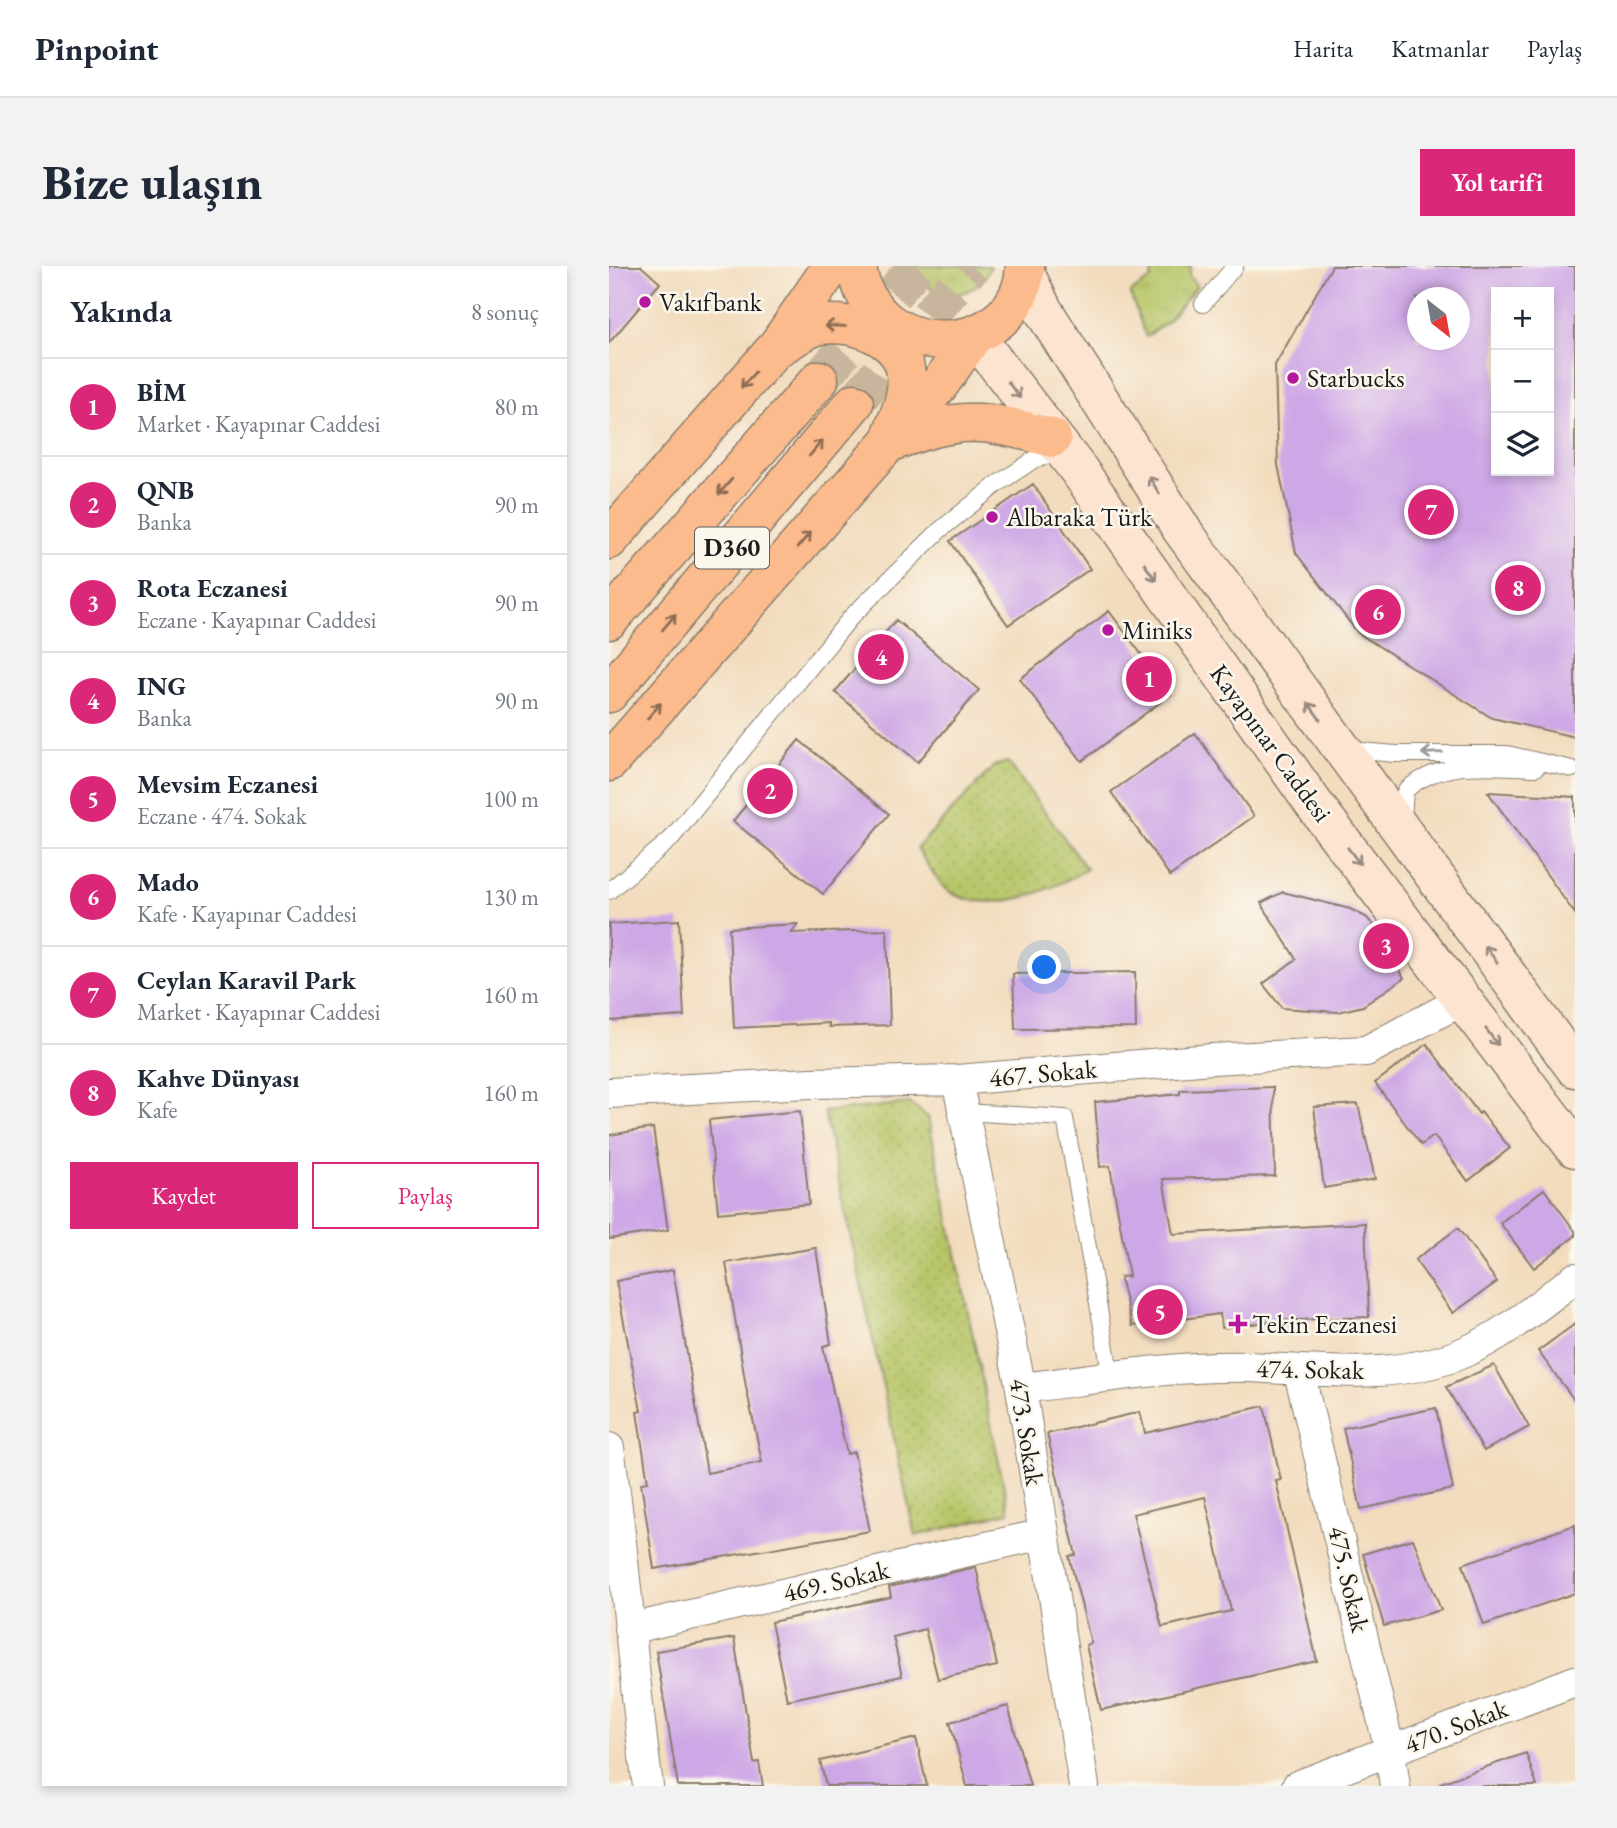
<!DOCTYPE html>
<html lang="tr">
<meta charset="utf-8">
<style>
body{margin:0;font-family:"EB Garamond",serif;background:#f2f2f3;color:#1f2937}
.controls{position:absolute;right:21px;top:21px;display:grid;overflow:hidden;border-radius:0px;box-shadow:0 4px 10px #0003}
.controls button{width:63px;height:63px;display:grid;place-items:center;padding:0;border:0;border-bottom:2px solid #e0e1e3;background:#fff;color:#1f2937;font:35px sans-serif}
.compass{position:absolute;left:798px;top:21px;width:63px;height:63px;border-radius:50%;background:#fff;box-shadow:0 4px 10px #0003;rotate:149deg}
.you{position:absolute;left:436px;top:702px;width:24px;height:24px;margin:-18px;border:5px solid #fff;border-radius:50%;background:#1a73e8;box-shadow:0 0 0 10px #1a73e833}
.badge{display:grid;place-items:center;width:46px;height:46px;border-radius:50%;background:#db2777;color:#fff;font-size:23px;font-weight:700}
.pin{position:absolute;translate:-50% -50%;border:4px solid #fff;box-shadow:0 2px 7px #0006}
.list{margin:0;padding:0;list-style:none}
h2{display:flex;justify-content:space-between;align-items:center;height:91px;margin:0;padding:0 28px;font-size:30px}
h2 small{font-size:23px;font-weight:400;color:#747a83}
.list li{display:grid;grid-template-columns:46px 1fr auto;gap:21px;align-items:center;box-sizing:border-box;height:98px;padding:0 28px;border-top:2px solid #e0e1e3}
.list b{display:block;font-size:26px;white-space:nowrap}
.list p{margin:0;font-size:23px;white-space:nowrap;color:#747a83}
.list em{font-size:23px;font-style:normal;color:#747a83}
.actions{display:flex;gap:14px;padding:21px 28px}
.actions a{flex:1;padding:16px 0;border:2px solid #db2777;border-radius:0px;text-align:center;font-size:24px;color:#db2777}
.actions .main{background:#db2777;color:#fff}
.icon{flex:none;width:38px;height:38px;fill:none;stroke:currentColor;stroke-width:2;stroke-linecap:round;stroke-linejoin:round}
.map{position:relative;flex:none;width:966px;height:1520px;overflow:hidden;border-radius:0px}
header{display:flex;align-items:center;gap:42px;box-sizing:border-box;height:98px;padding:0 35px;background:#fff;border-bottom:2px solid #e0e1e3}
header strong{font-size:33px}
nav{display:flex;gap:38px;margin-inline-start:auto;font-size:24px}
.intro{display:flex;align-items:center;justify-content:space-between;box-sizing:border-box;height:168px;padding:0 42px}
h1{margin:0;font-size:49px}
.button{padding:18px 32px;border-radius:0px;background:#db2777;color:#fff;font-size:24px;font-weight:700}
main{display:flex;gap:42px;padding:0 42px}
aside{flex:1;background:#fff;border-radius:0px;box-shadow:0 4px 10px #0003}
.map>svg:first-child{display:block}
.grass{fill:url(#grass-tufts);stroke:#6a7042;stroke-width:2}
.park{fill:url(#park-dots);stroke:#6a7042;stroke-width:2}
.building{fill:#cea7e6;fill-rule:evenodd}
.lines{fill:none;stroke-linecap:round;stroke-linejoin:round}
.highway-tunnel{stroke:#c7b69d;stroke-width:38;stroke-dasharray:38 19;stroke-linecap:butt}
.lane-casing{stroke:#877c6c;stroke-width:18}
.street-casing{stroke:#877c6c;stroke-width:32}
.secondary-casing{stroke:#877c6c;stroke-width:41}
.highway-casing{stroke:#877c6c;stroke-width:41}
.lane{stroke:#fff;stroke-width:16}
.street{stroke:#fff;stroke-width:30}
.secondary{stroke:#fde4d1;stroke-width:38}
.highway{stroke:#fbbb8c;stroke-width:38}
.oneway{stroke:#8c6c54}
.oneway2{stroke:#988a80}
.oneway3{stroke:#999}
.poi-dot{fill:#b5179e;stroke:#fbf7ec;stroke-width:2.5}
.labels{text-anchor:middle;stroke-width:5;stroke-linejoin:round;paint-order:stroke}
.shield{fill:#fbf7ec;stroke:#5f5e5a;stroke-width:2}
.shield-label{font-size:24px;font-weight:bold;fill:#1c1c1c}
.poi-label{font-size:26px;fill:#1c1c1c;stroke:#fbf7ec;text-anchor:start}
.street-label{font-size:26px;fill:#1c1c1c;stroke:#fbf7ec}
</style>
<header>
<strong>Pinpoint</strong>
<nav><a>Harita</a><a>Katmanlar</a><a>Paylaş</a></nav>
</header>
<div class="intro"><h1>Bize ulaşın</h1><a class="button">Yol tarifi</a></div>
<main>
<aside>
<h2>Yakında<small>8 sonuç</small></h2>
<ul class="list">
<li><span class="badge">1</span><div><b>BİM</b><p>Market · Kayapınar Caddesi</p></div><em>80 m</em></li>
<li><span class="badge">2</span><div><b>QNB</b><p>Banka</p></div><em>90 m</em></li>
<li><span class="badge">3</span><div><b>Rota Eczanesi</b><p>Eczane · Kayapınar Caddesi</p></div><em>90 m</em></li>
<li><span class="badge">4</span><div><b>ING</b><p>Banka</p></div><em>90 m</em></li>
<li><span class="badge">5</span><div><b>Mevsim Eczanesi</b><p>Eczane · 474. Sokak</p></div><em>100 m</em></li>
<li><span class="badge">6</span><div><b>Mado</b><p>Kafe · Kayapınar Caddesi</p></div><em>130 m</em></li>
<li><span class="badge">7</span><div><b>Ceylan Karavil Park</b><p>Market · Kayapınar Caddesi</p></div><em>160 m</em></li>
<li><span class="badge">8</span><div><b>Kahve Dünyası</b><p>Kafe</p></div><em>160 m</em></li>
</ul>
<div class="actions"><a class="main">Kaydet</a><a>Paylaş</a></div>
</aside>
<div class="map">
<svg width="966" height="1520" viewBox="0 0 966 1520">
<defs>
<pattern id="grass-tufts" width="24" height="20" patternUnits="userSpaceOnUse" patternTransform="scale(1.75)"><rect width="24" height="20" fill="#b7c567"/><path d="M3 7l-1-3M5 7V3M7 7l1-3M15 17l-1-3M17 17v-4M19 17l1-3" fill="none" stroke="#9da959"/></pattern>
<pattern id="park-dots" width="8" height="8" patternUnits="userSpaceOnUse" patternTransform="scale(1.75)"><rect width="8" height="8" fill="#b7c567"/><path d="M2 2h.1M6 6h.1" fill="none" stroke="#9da959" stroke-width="1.8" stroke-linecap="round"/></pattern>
</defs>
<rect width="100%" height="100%" fill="#fbf7ec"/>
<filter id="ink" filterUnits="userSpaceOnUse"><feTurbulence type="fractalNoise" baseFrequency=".0143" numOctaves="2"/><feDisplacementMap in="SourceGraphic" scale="14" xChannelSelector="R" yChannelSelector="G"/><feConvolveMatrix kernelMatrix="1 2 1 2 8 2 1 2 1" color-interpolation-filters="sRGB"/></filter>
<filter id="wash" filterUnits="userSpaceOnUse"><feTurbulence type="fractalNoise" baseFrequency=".00686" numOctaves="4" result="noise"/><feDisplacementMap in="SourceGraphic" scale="28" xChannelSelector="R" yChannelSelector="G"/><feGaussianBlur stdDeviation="1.57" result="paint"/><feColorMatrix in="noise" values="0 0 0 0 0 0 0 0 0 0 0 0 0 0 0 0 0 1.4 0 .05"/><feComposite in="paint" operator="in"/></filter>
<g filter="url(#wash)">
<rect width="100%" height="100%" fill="#f2dcbd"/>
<path class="grass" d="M304 0H382C365 38 320 38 304 0Z
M543 0H582L580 10 588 20 559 55 537 71 521 27 542 13Z"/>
<path class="park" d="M399 496 478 603C442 625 389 647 346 629 331 622 317 597 308 582L385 500Z
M301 837 319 851 400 1246 306 1270 215 846Z"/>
<g id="blocks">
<path class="building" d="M0 0H32L51 17 0 77Z
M723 0H966V471L883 452 749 367 687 287 669 199 666 99ZM887 26H940V205H887ZM808 32H850V74H808Z
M424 218 481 303 399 359 341 275Z
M500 345 562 428 473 495 411 413Z
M287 354 370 424 309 496 226 426Z
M586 467 645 550 561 610 502 526Z
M190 474 280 548 214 628 124 555Z
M879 526 966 531V648Z
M674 626 741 643 757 651 788 684 785 693 795 712 754 740 729 746 673 742 654 718 687 693 652 637Z
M70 654 75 750 0 755V658Z
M189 658 182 667 278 664 281 759 220 761V757L125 762 120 662Z
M526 706 527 762 406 763 404 708Z
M818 778 870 848 872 846 901 882 859 915 825 870 812 879 766 817Z
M664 821 666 910 554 913 564 968 756 957 760 1051 667 1055 613 1062 611 1048 523 1060 511 1011 520 1010 501 900 491 901 486 836 571 828V824Z
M749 838 766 913 715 922 705 841Z
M191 845 200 938 109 947 100 854Z
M44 862 59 964 0 973V869Z
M935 923 966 965V970L925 1002 891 957Z
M849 962 888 1016 844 1047 806 994Z
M207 982 222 1078 214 1080 238 1188 245 1186 261 1265 45 1303 32 1217 39 1216 28 1146 32 1145 7 1015 64 1004 98 1207 153 1196 137 1121 117 997Z
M966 1058V1135L929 1085Z
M885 1099 920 1161 875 1185 837 1121Z
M655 1140 672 1214 667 1215 708 1395 492 1444 477 1379 482 1377 460 1290 467 1289 438 1168 531 1146 536 1167ZM596 1231 622 1345 553 1361 524 1248Z
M827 1142 844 1223 752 1243 734 1162Z
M966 1259V1327L875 1359 854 1298Z
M804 1273 832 1344 775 1360 754 1288Z
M367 1301 388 1400 329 1413 316 1363 284 1371 293 1410 178 1434 162 1356 282 1331 280 1321Z
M125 1372 145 1497 150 1496 154 1520H69L47 1385Z
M399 1440 421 1520H358L341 1456Z
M307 1472 318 1520H217L211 1495Z
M917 1487 928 1520H832L831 1517Z"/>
</g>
</g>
<g filter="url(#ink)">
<use href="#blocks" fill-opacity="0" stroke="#877c6c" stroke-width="2"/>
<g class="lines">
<path class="highway-tunnel" d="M210 114 308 0
M245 137 363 0"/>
<g class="lane-casing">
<path id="lane" d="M594 38 626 0
M740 484 787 488H898L963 503
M794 553 796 525C832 492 883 501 927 502
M0 625 61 574 242 351 331 264 387 219 426 193 453 186
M355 846 456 852 502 1111"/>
</g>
<g class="street-casing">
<path id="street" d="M348 814 412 1122 475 1520
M0 827 202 817 348 814 603 793 757 785 854 734
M690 1106 781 1485 786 1520
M412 1122C487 1113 564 1099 640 1101 709 1104 785 1115 851 1088 893 1071 930 1039 966 1012
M0 1182C17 1294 23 1408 39 1520
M20 1363 434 1268
M688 1520 966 1415"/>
</g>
<g class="secondary-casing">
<path id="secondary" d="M416 7 434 44 573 264 966 802
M365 69 471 206 704 537 966 882"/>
</g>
<g class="highway-casing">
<path id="highway" d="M248 0C262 102 412 94 416 0
M169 81C181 75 198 61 212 59 244 54 293 71 297 108 300 128 291 147 284 165
M282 176C352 150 371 152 443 172
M0 274 167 82 223 0
M0 354 210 114
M0 427 245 137
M0 496 330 119 365 69"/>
</g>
<use href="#lane" class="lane"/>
<use href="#street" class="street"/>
<use href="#secondary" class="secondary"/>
<use href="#highway" class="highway"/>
</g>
<defs><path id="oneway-shaft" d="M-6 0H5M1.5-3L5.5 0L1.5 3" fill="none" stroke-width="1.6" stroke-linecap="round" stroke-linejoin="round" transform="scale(1.75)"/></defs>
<g class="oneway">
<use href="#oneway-shaft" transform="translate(226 60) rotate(-178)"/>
<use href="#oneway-shaft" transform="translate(139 114) rotate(131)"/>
<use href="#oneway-shaft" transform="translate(207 182) rotate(-50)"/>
<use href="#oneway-shaft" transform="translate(116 221) rotate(131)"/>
<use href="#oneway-shaft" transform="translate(195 274) rotate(-49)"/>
<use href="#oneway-shaft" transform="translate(60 356) rotate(-50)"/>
<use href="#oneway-shaft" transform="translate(45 445) rotate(-49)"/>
</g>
<g class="oneway2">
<use href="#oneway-shaft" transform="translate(405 124) rotate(53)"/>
<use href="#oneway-shaft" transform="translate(545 219) rotate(-122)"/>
<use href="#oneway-shaft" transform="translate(541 306) rotate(55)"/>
<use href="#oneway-shaft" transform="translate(705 445) rotate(-126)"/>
<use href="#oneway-shaft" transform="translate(745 590) rotate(53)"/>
<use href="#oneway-shaft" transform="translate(882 688) rotate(-126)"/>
<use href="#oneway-shaft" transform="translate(883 771) rotate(53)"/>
</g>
<use class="oneway3" href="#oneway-shaft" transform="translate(823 487) rotate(178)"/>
</g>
<g class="poi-dot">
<circle cx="36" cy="36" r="7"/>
<circle cx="684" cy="112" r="7"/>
<circle cx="383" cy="251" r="7"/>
<circle cx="499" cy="364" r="7"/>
<path d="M625.5 1047.5h7v7h7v7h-7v7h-7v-7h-7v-7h7z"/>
</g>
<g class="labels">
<rect class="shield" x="86" y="261.5" width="74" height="41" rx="5"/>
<g class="shield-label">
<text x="123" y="290">D360</text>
</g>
<g class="poi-label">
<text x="50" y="45">Vakıfbank</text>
<text x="698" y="121">Starbucks</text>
<text x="397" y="260">Albaraka Türk</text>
<text x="513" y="373">Miniks</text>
<text x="643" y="1067">Tekin Eczanesi</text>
</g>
<g class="street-label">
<text transform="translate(662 477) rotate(54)" y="9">Kayapınar Caddesi</text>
<text transform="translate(434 807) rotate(-5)" y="9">467. Sokak</text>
<text transform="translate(701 1103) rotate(1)" y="9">474. Sokak</text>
<text transform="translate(418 1166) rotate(81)" y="9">473. Sokak</text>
<text transform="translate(740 1313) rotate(77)" y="9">475. Sokak</text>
<text transform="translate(227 1315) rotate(-13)" y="9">469. Sokak</text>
<text transform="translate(847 1460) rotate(-21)" y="9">470. Sokak</text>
</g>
</g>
</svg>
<div class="controls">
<button>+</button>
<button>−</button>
<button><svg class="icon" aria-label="layers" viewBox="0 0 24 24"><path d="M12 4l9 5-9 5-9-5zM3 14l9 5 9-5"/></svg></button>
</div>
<svg class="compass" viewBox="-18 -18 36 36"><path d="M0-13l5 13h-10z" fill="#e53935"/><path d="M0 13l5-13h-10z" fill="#747a83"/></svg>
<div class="you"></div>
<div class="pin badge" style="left:540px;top:413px">1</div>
<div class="pin badge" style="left:161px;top:525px">2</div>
<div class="pin badge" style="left:777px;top:680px">3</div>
<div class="pin badge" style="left:272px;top:391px">4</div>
<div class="pin badge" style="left:551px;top:1046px">5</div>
<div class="pin badge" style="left:769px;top:346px">6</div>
<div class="pin badge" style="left:822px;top:246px">7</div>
<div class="pin badge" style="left:909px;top:322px">8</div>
</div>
</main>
